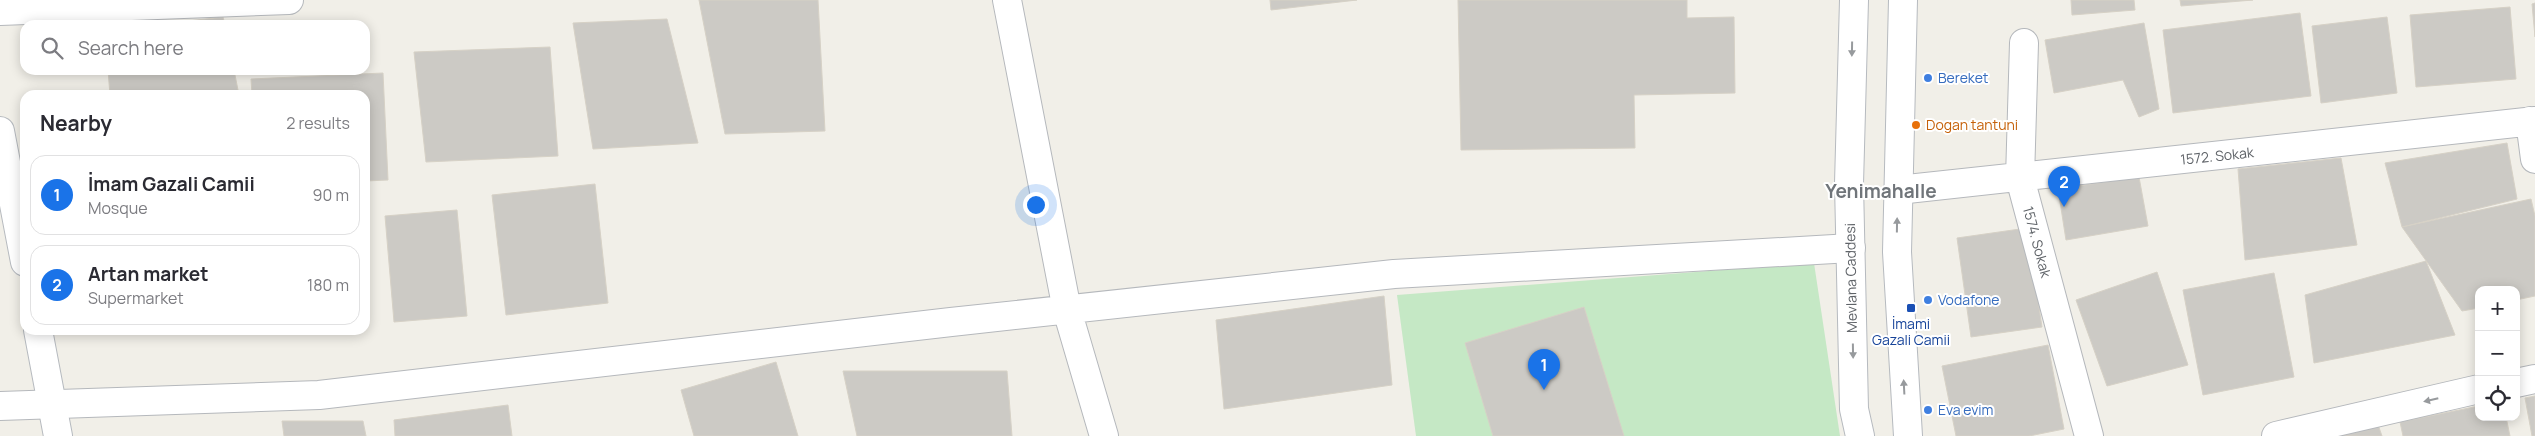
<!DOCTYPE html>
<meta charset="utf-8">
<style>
body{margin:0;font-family:Manrope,sans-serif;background:#f2f2f3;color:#2b2b33}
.controls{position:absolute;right:15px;bottom:15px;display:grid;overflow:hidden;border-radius:10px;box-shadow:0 2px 12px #0003}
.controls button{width:45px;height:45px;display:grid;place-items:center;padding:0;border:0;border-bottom:1px solid #e1e1e2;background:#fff;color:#2b2b33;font:25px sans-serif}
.you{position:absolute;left:1035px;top:204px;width:18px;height:18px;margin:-12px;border:4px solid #fff;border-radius:50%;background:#1a73e8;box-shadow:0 0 0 8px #1a73e833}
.badge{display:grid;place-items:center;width:32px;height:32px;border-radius:50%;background:#1a73e8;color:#fff;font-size:16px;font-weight:700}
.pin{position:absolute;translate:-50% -41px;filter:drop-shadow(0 1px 2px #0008)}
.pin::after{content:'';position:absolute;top:26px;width:18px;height:15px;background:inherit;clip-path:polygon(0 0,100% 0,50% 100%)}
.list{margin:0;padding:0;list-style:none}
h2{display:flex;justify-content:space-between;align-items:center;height:65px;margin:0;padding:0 20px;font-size:21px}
h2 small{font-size:16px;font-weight:400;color:#7c7c81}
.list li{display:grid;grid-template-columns:32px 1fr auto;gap:15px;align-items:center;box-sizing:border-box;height:80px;margin:0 10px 10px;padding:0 10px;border:1px solid #e1e1e2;border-radius:15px}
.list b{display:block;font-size:19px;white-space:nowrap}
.list p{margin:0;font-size:16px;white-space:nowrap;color:#7c7c81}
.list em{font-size:16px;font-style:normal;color:#7c7c81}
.icon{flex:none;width:28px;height:28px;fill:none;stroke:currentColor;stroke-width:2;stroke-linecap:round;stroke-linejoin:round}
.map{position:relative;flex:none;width:2535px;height:436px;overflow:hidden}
.search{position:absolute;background:#fff;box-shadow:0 2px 12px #0003;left:20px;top:20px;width:350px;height:55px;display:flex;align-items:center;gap:12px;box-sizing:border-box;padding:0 18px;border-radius:15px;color:#7c7c81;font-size:19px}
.panel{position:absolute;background:#fff;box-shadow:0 2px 12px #0003;left:20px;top:90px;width:350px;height:245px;border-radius:15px}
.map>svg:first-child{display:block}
.green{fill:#c5e8c5}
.building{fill:#cccac5;stroke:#d6d1c6}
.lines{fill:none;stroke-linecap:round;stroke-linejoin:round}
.street-casing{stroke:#b5b8bc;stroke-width:30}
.secondary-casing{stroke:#b6babf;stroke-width:30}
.street{stroke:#fff;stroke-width:28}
.secondary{stroke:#fff;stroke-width:28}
.oneway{fill:#979a9d}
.shop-dot{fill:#3f7fe0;stroke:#fff;stroke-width:2}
.food-dot{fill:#e8710a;stroke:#fff;stroke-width:2}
.transit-dot{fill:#1a4fb4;stroke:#fff;stroke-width:2}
.labels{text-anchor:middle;stroke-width:4;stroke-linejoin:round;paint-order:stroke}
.shop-label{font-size:14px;fill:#366cbe;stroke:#fff;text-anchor:start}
.food-label{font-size:14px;fill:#c56008;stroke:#fff;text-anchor:start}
.street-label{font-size:14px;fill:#5f6368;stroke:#fff}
.transit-label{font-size:14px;fill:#164399;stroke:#fff}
.district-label{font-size:19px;font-weight:bold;fill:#70757a;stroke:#fff}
</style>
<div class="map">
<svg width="2535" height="436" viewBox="0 0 2535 436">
<rect width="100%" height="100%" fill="#f1efe8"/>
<path class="green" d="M1814 263 1840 436H1416L1397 295Z"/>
<path class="building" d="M699 0H818L825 131 725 134Z
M1270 0H1357L1271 10Z
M1458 0H1687V18L1734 17 1735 93 1634 95 1635 148 1461 150Z
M2071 0H2134L2135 10 2072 15Z
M2180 0H2253L2181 6Z
M2535 3V37L2532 4Z
M2510 7 2516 79 2416 87 2410 15Z
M2300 13 2311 96 2173 113 2163 30Z
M223 17 225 25H153Z
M2387 17 2397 93 2321 103 2312 26Z
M667 19 698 143 593 149 573 23Z
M2144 23 2159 109 2139 117 2123 80 2054 93 2045 40Z
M550 47 558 156 426 162 414 52Z
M108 70H234L239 95H110Z
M383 73 388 180 365 181V95H252L251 79Z
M2507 143 2517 199 2402 227 2385 163Z
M2341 158 2357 245 2245 260 2238 169Z
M2139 177 2148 226 2066 240 2058 189Z
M595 184 608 303 506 315 492 195Z
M2531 199 2535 216V296L2516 300V290H2479V308L2462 311 2402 227Z
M457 210 467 316 394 322 385 216Z
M2027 228 2042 327 1971 337 1957 238Z
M2426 261 2455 335 2314 363 2305 295Z
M2157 272 2188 365 2107 386 2076 300Z
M2274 273 2294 377 2203 395 2183 290Z
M1384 296 1392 385 1224 409 1216 320Z
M1584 307 1624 436H1493L1465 343Z
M2048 345 2064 429 2029 436H1956L1942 366Z
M776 362 798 436H694L681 390Z
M843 371H1007L1012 436H857Z
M2535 396V436H2532L2525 398Z
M508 405 512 436H395L394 420Z
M2479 406V417H2506L2510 436H2403L2400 422Z
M2376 419 2382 436H2318Z
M282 421H363L366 436H284Z"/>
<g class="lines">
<g class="street-casing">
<path id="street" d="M1007 0 1067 310 1104 436
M0 11 289 0
M2024 43 2020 178 2089 436
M2530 121 2535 159
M1898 190 2535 121
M2516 383 2535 379
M0 406 319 395 951 322 1394 274 1851 248
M2276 436 2479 389"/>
</g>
<g class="secondary-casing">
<path id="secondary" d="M1854 0 1849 184 1854 409 1860 436
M1903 0 1897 252 1908 436
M0 131 25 262
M38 330 58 436"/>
</g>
<use href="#street" class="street"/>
<use href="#secondary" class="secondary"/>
</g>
<defs><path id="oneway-solid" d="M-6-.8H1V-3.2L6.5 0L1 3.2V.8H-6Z" transform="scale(1.25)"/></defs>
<g class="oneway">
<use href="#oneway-solid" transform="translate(1852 49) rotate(91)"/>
<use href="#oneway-solid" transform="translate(1897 225) rotate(-89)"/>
<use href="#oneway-solid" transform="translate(1853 351) rotate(89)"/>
<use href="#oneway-solid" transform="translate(1904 387) rotate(-93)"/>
<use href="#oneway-solid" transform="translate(2431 400) rotate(167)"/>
</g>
<g class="shop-dot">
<circle cx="1928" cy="78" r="5"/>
<circle cx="1928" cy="300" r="5"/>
<circle cx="1928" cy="410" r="5"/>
</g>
<circle class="food-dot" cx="1916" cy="125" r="5"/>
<rect class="transit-dot" x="1906" y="303" width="10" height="10" rx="2.5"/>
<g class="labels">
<g class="shop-label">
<text x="1938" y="83">Bereket</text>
<text x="1938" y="305">Vodafone</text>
<text x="1938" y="415">Eva evim</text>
</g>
<g class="food-label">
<text x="1926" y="130">Dogan tantuni</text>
</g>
<g class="street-label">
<text transform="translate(2217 156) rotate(-6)" y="5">1572. Sokak</text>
<text transform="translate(2037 242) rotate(75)" y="5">1574. Sokak</text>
<text transform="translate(1851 278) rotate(-91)" y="5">Mevlana Caddesi</text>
</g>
<g class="transit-label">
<text x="1911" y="329">İmami<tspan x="1911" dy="16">Gazali Camii</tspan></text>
</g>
<g class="district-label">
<text x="1881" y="198">Yenimahalle</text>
</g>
</g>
</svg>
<div class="controls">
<button>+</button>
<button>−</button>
<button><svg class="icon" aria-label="locate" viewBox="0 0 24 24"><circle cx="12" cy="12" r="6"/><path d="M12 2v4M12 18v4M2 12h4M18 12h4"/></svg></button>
</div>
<div class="you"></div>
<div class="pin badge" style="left:1544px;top:390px">1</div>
<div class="pin badge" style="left:2064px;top:207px">2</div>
<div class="search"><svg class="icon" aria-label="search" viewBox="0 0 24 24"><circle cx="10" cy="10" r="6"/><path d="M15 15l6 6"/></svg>Search here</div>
<section class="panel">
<h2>Nearby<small>2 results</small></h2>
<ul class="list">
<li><span class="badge">1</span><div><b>İmam Gazali Camii</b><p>Mosque</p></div><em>90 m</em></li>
<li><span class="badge">2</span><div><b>Artan market</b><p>Supermarket</p></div><em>180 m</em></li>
</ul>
</section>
</div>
